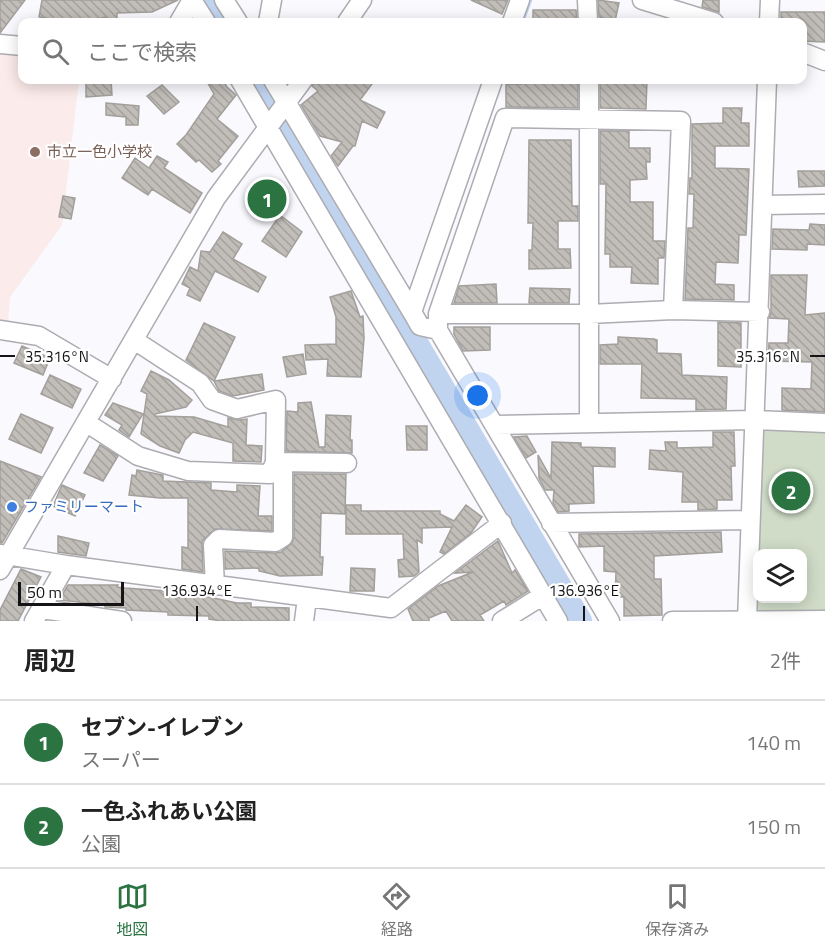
<!DOCTYPE html>
<html lang="ja">
<meta charset="utf-8">
<style>
body{margin:0;font-family:"Titillium Web","Noto Sans JP",sans-serif;background:#f6f6f6;color:#222}
.controls{position:absolute;right:18px;bottom:18px;display:grid;overflow:hidden;border-radius:12px;box-shadow:0 3px 15px #0003}
.controls button{width:54px;height:54px;display:grid;place-items:center;padding:0;border:0;border-bottom:2px solid #e0e0e0;background:#fff;color:#222;font:30px sans-serif}
.scale{position:absolute;left:18px;bottom:15px;width:106px;box-sizing:border-box;padding-left:6px;border:3px solid #141315;border-top:0;font-size:16px;line-height:21px;white-space:nowrap;color:#141315;-webkit-text-stroke:4px #fff;paint-order:stroke}
.you{position:absolute;left:478px;top:396px;width:21px;height:21px;margin:-15px;border:4px solid #fff;border-radius:50%;background:#1a73e8;box-shadow:0 0 0 9px #1a73e833}
.badge{display:grid;place-items:center;width:39px;height:39px;border-radius:50%;background:#2b7442;color:#fff;font-size:20px;font-weight:700}
.pin{position:absolute;translate:-50% -50%;border:3px solid #fff;box-shadow:0 2px 6px #0006}
.list{margin:0;padding:0;list-style:none}
h2{display:flex;justify-content:space-between;align-items:center;height:78px;margin:0;padding:0 24px;font-size:26px}
h2 small{font-size:20px;font-weight:400;color:#767676}
.list li{display:grid;grid-template-columns:39px 1fr auto;gap:18px;align-items:center;box-sizing:border-box;height:84px;padding:0 24px;border-top:2px solid #e0e0e0}
.list b{display:block;font-size:22px;white-space:nowrap}
.list p{margin:0;font-size:20px;white-space:nowrap;color:#767676}
.list em{font-size:20px;font-style:normal;color:#767676}
.icon{flex:none;width:33px;height:33px;fill:none;stroke:currentColor;stroke-width:2;stroke-linecap:round;stroke-linejoin:round}
.map{position:relative;flex:none;width:825px;height:621px;overflow:hidden}
.search{position:absolute;background:#fff;box-shadow:0 3px 15px #0003;left:18px;right:18px;top:18px;height:66px;display:flex;align-items:center;gap:15px;box-sizing:border-box;padding:0 21px;border-radius:12px;color:#767676;font-size:22px}
.sheet{height:246px;background:#fff}
nav{display:flex;justify-content:space-around;align-items:center;box-sizing:border-box;height:84px;border-top:2px solid #e0e0e0;background:#fff;font-size:16px;color:#767676}
nav a{display:grid;justify-items:center;gap:3px}
nav .on{color:#2b7442}
.map>svg:first-child{display:block}
.education{fill:#fbebea}
.green{fill:#d0dcc8;fill-rule:evenodd}
.lines{fill:none;stroke-linecap:round;stroke-linejoin:round}
.stream{stroke:#c0d4f0;stroke-width:4.5}
.river{stroke:#c0d4f0;stroke-width:26}
.building{fill:url(#building-back-hatch);stroke:#a39f9b;stroke-width:1.5}
.minor-casing{stroke:#acacb1;stroke-width:21}
.minor{stroke:#fff;stroke-width:18}
.ticks{fill:none;stroke:#141315;stroke-width:2}
.education-dot{fill:#8d6e63;stroke:#fff;stroke-width:2}
.shop-dot{fill:#3f7fe0;stroke:#fff;stroke-width:2}
.labels{text-anchor:middle;stroke-width:4.5;stroke-linejoin:round;paint-order:stroke}
.education-label{font-size:15px;fill:#785e54;stroke:#fff;text-anchor:start}
.shop-label{font-size:15px;fill:#366cbe;stroke:#fff;text-anchor:start}
.ticks-label{font-size:15px;text-anchor:middle;fill:#141315;stroke:#fff;stroke-width:4.5;stroke-linejoin:round;paint-order:stroke}
</style>
<div class="map">
<svg width="825" height="621" viewBox="0 0 825 621">
<defs>
<pattern id="building-back-hatch" width="6" height="6" patternUnits="userSpaceOnUse" patternTransform="scale(1.5)"><rect width="6" height="6" fill="#c1bdb9"/><path d="M-1 5l2 2M0 0l6 6M5-1l2 2" fill="none" stroke="#a5a29e"/></pattern>
</defs>
<rect width="100%" height="100%" fill="#f9f9fe"/>
<path class="education" d="M0 51 22 54V80H79L62 225 10 297 8 322 0 321Z"/>
<path class="green" d="M760 428H825V611L754 610ZM758 554H802V598H758Z"/>
<g class="lines">
<path class="stream" d="M522 22 530 0
M411 336 414 325"/>
<path class="river" d="M213 0 226 22
M260 80 579 621"/>
</g>
<path class="building" d="M0 0H25L0 33Z
M42 0H178L152 12 117 13V22H106V17L86 22H69L39 17Z
M471 0H508L502 14Z
M598 0 619 3 615 21 599 17Z
M703 0H719V12L702 7Z
M533 10H576L577 22H533Z
M781 12H825V42L802 41V22H781Z
M93 80H111L112 95 86 97V81Z
M206 80H223L227 87 236 95 217 119 238 136 218 161 221 164 212 172 199 160 196 162 177 144 186 135 214 94Z
M317 80H375L360 100 385 112 377 128 362 121 355 146H353L338 166 331 156 342 142 320 136 301 105 318 91 312 86Z
M521 80H578V108L506 107V84H521Z
M600 80H647L646 109 600 108Z
M162 85 179 102 164 114 147 96Z
M106 103 139 106 138 125H126V117L106 115Z
M723 108H742L741 123H749V146H715V168L749 169 746 235H739L738 263 716 262 715 284 734 285V300L685 299 688 228H693L694 194H689L690 178H692V124L723 123Z
M600 131H629V148H650V162H646L647 179 630 180V202H653V241H665L664 258H658V284L631 283 632 267H610V254H605L606 184H600Z
M529 140H571L572 206H578V221H558V249H570L571 268 529 269V250H532L533 223H528Z
M157 156 168 162 164 168 202 193 190 213 152 189 148 195 122 178 135 158 149 168Z
M798 171H825V186L799 187Z
M63 196 75 198 71 219 59 217Z
M280 215 302 232 286 257 262 241Z
M810 224 825 225V245L807 244V250L772 249 773 229 809 230Z
M223 232 242 244 233 259 266 277 258 292 215 271 200 301 187 295 190 288 182 284 190 267 198 271 201 251 210 252Z
M771 275H807L805 315 825 313V412L782 410V388L811 389 812 362 768 361 769 343H788L789 319 769 318 771 313Z
M496 284 497 303H454L459 286Z
M530 288 570 289 569 303H529Z
M351 291 360 317 363 316 364 338 361 377 327 376 328 359 306 360 305 345 336 344V317L330 297Z
M718 322 741 323V367L718 366Z
M204 323 235 337 214 381 186 360Z
M454 327H490V350L463 351 454 334Z
M618 337 654 339 657 340V353L681 354 682 375 727 377 726 409 696 410V399L641 398 642 364H600V345L618 344Z
M22 346 50 358 43 375 14 363Z
M303 354 306 374 287 377 283 357Z
M151 371 169 380 192 400 186 407 155 414V416L194 417 228 427V418L239 420 247 419 246 445 262 446 261 462 233 461V443L193 432 185 440 179 453 160 446 141 434 147 394 141 391Z
M262 374 264 390 233 396 219 391 214 381Z
M50 375 81 389 72 408 41 394Z
M311 402 319 447H325L326 415 351 416 350 440H352V453L286 451 287 411 298 412V403Z
M113 403 143 414 129 437 119 430 122 425 105 415Z
M21 414 53 428 41 453 9 439Z
M406 426H427V450H407Z
M713 432H734L735 466H731L732 500H717V509L698 510V502H682L683 472 649 469 650 450 666 451 665 442H677V448L713 447Z
M527 436 536 452 526 458 514 437Z
M552 442 581 443V447L615 448V467L593 466 594 503 569 504V511L558 512 553 503 554 490H545L539 478 538 455 551 478Z
M100 445 118 456 103 481 84 473Z
M0 461 41 477 2 543H0Z
M137 470 163 475V481L211 483V490L237 492V485L260 486 258 516H272V531L215 529 202 541 203 572 182 569V547L188 548V498H160L129 495 132 475 136 476Z
M294 474H346L345 514 321 513 320 557H323L322 575 280 576 259 571V568L225 569V551L275 553 281 552 292 543 294 537Z
M62 485 85 495 75 516 53 506Z
M346 505H361V511H440V514L454 521 466 505 482 517 471 533 444 554 440 552 452 527 422 528V543L417 540 419 572 414 576 399 577 398 560 404 559 403 534H346Z
M721 532 722 552 654 556V579H661L662 615 624 616V597H615L616 572 604 571V546L579 547V534Z
M58 536 89 543 86 556 58 552Z
M498 541 512 573 515 570 528 591 506 605 504 601 480 615 484 621H452L446 611 429 618V621H413L408 609 438 586 473 572 455 573Z
M351 568 375 569 374 591H350Z
M21 569 41 577 18 621H0V610Z
M68 585H118L117 587 125 588 167 591V597L190 598V593L237 603H251V607L289 608V621H221L209 619V616L168 615V612L126 610V608L105 607V605L59 600Z"/>
<g class="lines">
<g class="minor-casing">
<path id="minor" d="M192 0 206 22
M224 0 238 22
M587 0 588 22
M642 0 714 22
M179 22 192 0
M268 22 272 0
M347 22 362 0
M512 22 520 0
M769 22 770 0
M0 44 22 46
M802 52 825 61
M240 80 558 621
M273 80 412 312 493 80
M763 205 825 204
M412 312 420 326 438 330
M438 314H589L673 310 760 312
M0 330 39 336 112 379
M87 423 138 456 188 471 270 474 275 462 276 400 237 409 212 400 200 383 134 340
M589 423V80
M494 425 754 420 825 423
M275 462 347 463
M551 523 750 520
M0 554 66 565 34 621
M66 565 391 608 502 523
M0 570 216 198 303 80
M215 586 213 545 219 539 275 542 283 537V470L275 462
M42 609 122 621
M304 621 307 598
M502 621 542 596
M610 621 438 330V314L505 118 681 121 673 310
M672 621 825 620
M747 621 767 80"/>
</g>
<use href="#minor" class="minor"/>
</g>
<path class="ticks" d="M0 356H15M810 356H825M197 606V621M584 606V621"/>
<circle class="education-dot" cx="35" cy="152" r="6"/>
<circle class="shop-dot" cx="12" cy="507" r="6"/>
<g class="labels">
<g class="education-label">
<text x="47" y="157">市立一色小学校</text>
</g>
<g class="shop-label">
<text x="24" y="512">ファミリーマート</text>
</g>
</g>
<g class="ticks-label">
<text x="57" y="362">35.316°N</text>
<text x="768" y="362">35.316°N</text>
<text x="197" y="596">136.934°E</text>
<text x="584" y="596">136.936°E</text>
</g>
</svg>
<div class="controls">
<button><svg class="icon" aria-label="layers" viewBox="0 0 24 24"><path d="M12 4l9 5-9 5-9-5zM3 14l9 5 9-5"/></svg></button>
</div>
<div class="scale">50 m</div>
<div class="you"></div>
<div class="pin badge" style="left:267px;top:199px">1</div>
<div class="pin badge" style="left:791px;top:491px">2</div>
<div class="search"><svg class="icon" aria-label="search" viewBox="0 0 24 24"><circle cx="10" cy="10" r="6"/><path d="M15 15l6 6"/></svg>ここで検索</div>
</div>
<section class="sheet">
<h2>周辺<small>2件</small></h2>
<ul class="list">
<li><span class="badge">1</span><div><b>セブン-イレブン</b><p>スーパー</p></div><em>140 m</em></li>
<li><span class="badge">2</span><div><b>一色ふれあい公園</b><p>公園</p></div><em>150 m</em></li>
</ul>
</section>
<nav>
<a class="on"><svg class="icon" aria-label="map" viewBox="0 0 24 24"><path d="M3 6l6-2 6 2 6-2v14l-6 2-6-2-6 2zM9 4v14M15 6v14"/></svg>地図</a>
<a><svg class="icon" aria-label="directions" viewBox="0 0 24 24"><path d="M12 3l9 9-9 9-9-9zM9 14v-3h6M13 9l2 2-2 2"/></svg>経路</a>
<a><svg class="icon" aria-label="saved" viewBox="0 0 24 24"><path d="M7 4h10v16l-5-4-5 4z"/></svg>保存済み</a>
</nav>
